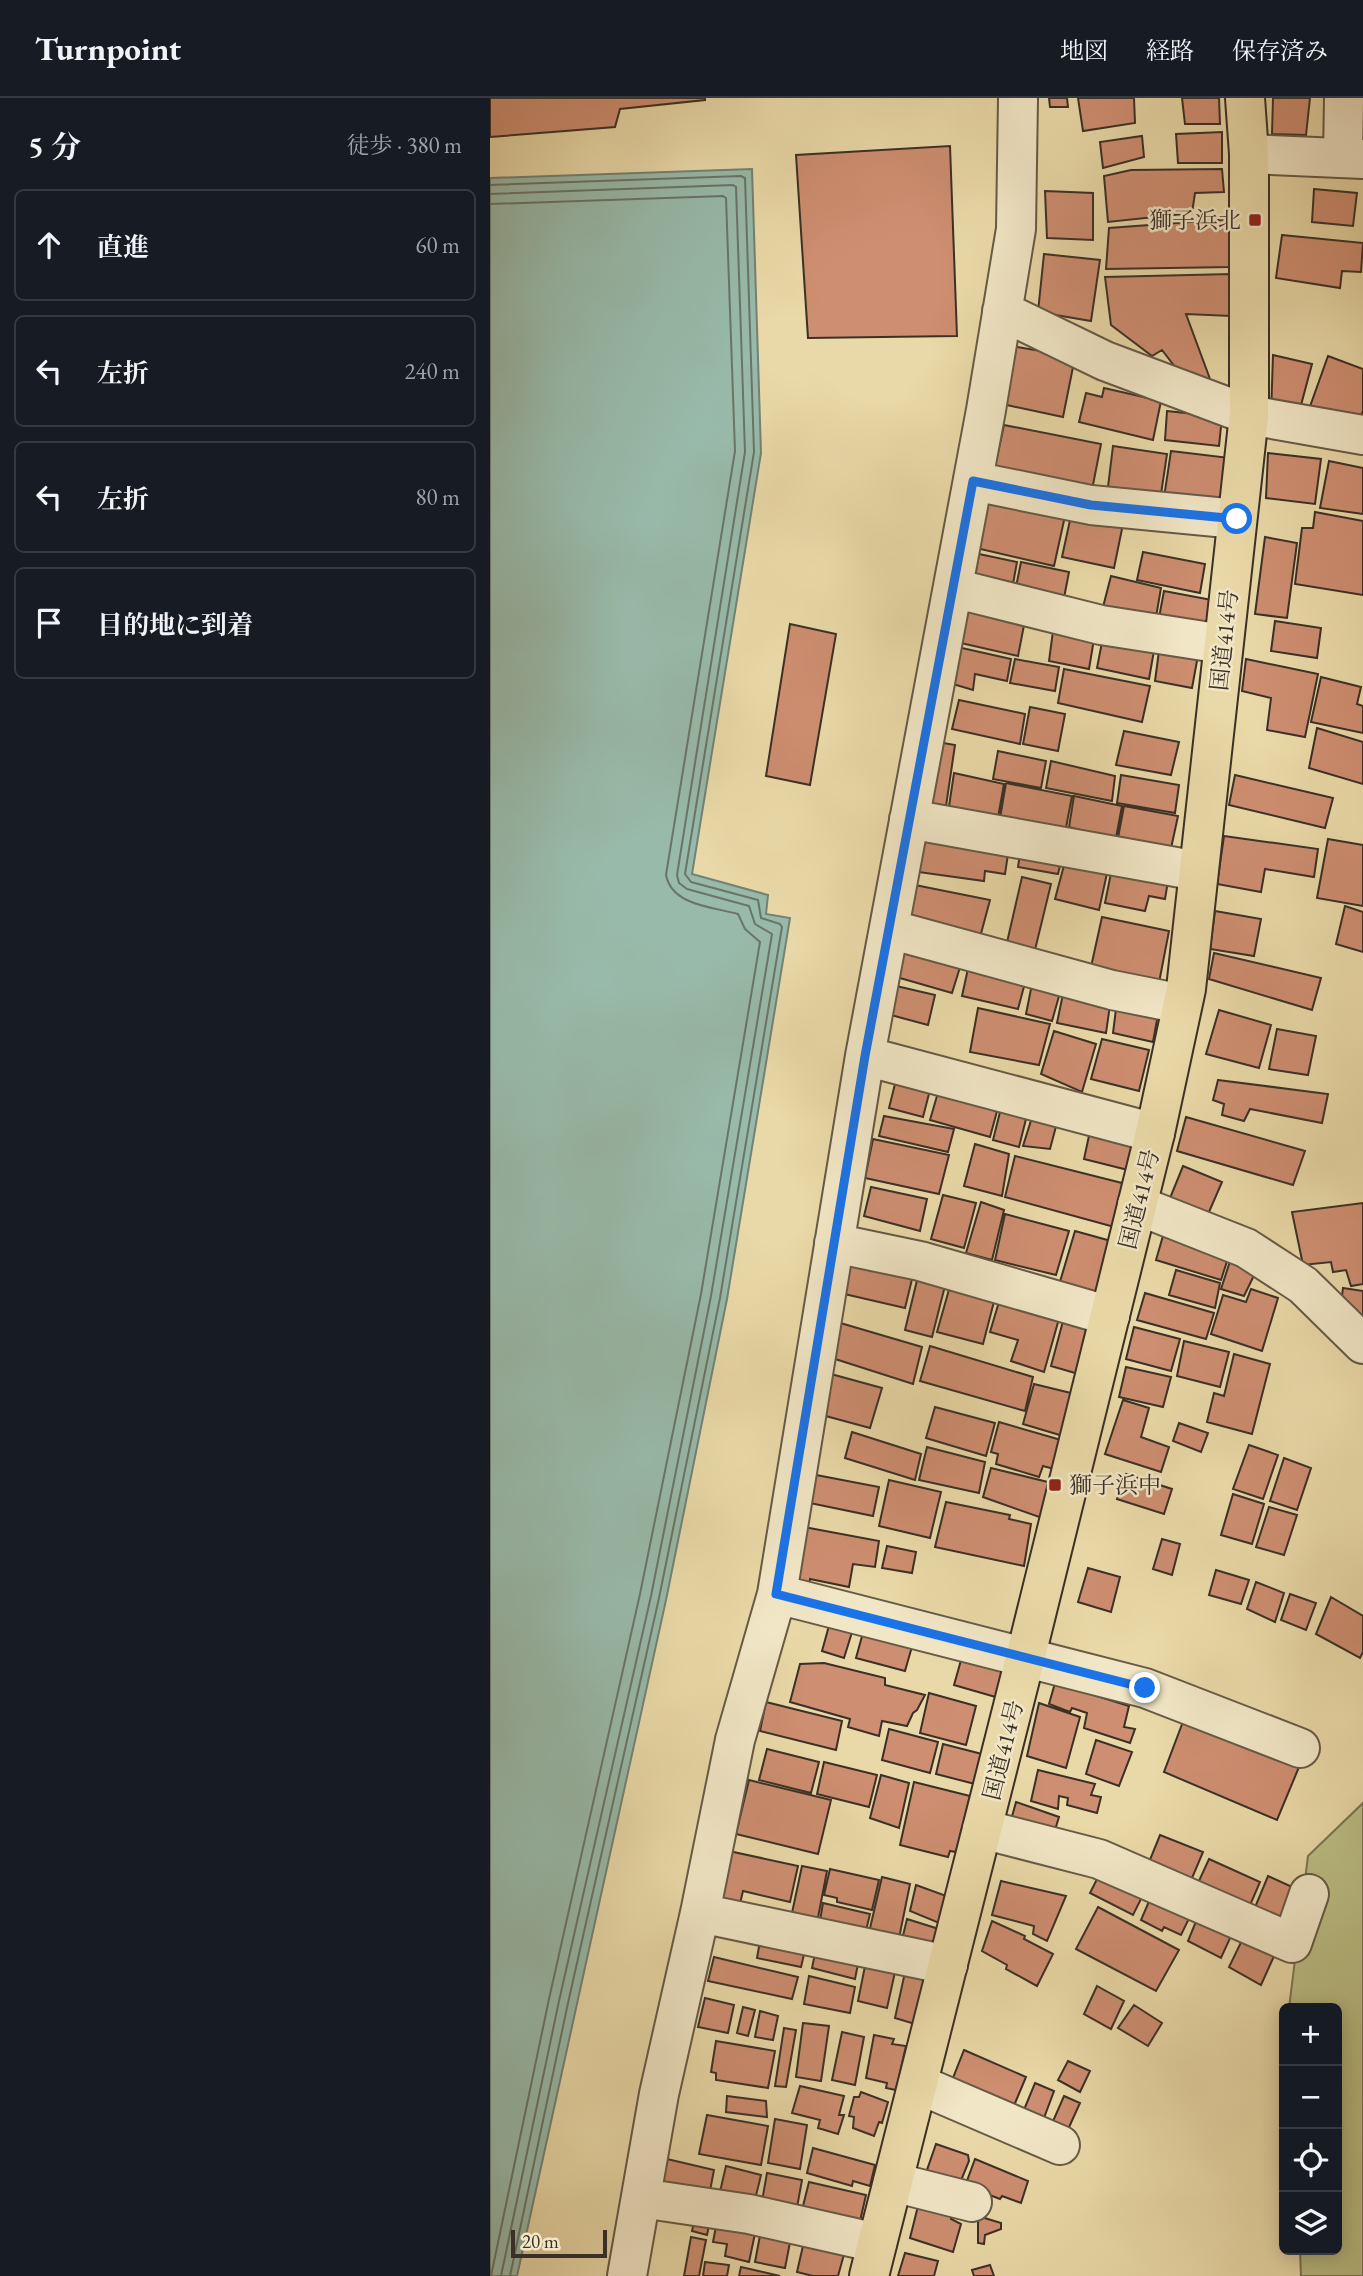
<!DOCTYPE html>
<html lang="ja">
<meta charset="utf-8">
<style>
body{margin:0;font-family:"EB Garamond","Noto Serif JP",serif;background:#20242c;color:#f1f3f6}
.controls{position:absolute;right:21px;bottom:21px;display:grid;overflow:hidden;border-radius:10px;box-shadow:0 4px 18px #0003}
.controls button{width:63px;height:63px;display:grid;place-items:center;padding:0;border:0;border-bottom:2px solid #363941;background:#171b24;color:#f1f3f6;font:35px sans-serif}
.scale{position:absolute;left:21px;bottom:18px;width:96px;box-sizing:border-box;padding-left:7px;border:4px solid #3a3026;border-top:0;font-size:19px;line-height:24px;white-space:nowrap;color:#3a3026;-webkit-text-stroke:5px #f1e6c6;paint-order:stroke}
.stop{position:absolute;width:21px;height:21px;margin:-16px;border:5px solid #1a73e8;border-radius:50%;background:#fff}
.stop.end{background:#1a73e8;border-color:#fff;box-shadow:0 2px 7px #0008}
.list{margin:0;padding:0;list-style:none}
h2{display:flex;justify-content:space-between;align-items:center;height:91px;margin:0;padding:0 28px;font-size:30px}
h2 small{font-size:23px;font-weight:400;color:#9ea1a6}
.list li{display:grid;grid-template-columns:46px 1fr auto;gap:21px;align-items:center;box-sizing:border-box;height:112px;margin:0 14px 14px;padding:0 14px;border:2px solid #363941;border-radius:10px}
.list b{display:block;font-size:26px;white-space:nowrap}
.list em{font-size:23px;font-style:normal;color:#9ea1a6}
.icon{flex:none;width:38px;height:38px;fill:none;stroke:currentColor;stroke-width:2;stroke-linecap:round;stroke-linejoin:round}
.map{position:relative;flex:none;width:873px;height:2178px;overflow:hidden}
header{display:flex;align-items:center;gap:42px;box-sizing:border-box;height:98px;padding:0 35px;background:#171b24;border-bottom:2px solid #363941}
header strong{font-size:33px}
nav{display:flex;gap:38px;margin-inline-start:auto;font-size:24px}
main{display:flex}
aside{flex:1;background:#171b24}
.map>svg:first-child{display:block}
.green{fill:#bbbe84;stroke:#7a7755;stroke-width:2}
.water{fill:#98baaa;stroke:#728375;stroke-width:2}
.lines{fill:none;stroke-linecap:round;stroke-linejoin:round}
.shore{stroke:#697568;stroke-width:2}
.building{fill:#ce8e71;stroke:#3a3026;stroke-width:2}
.street-casing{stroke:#665a46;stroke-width:42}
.highway-casing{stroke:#3a3026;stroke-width:42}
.street{stroke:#f1e6c6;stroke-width:38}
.highway{stroke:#ead9a8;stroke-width:38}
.route{stroke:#1a73e8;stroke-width:9}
.poi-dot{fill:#8f2418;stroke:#f1e6c6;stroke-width:2.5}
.labels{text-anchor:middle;stroke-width:5;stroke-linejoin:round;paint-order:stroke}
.poi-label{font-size:23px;fill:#3a3026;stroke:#f1e6c6;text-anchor:end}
.street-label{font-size:23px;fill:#3a3026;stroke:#f1e6c6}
</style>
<header>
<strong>Turnpoint</strong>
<nav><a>地図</a><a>経路</a><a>保存済み</a></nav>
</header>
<main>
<aside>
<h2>5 分<small>徒歩 · 380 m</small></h2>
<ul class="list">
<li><svg class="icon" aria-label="ahead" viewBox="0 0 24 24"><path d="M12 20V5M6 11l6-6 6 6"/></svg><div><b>直進</b></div><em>60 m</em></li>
<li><svg class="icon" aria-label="left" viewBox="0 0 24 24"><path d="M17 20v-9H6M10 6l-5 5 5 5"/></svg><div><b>左折</b></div><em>240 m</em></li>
<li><svg class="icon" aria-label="left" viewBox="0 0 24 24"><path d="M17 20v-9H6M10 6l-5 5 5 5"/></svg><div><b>左折</b></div><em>80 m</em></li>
<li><svg class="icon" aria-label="arrive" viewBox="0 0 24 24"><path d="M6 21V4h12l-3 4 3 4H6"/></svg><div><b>目的地に到着</b></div></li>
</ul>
</aside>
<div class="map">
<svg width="873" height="2178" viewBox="0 0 873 2178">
<rect width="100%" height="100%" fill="#ead9a8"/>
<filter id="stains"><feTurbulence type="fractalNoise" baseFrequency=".00286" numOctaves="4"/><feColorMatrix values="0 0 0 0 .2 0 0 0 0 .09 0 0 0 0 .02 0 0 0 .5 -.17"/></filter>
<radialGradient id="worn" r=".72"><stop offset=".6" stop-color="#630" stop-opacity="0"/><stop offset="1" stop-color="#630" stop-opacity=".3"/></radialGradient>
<path class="green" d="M873 1705V2178H811L810 2152H847V1910H799L818 1758Z"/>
<path class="water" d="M262 71 271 355 202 776 278 797 276 816 300 820 237 1201 176 1502 27 2178H0V80Z"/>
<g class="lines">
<path class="shore" d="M0 87 251 78 255 80 264 354 195 776 201 784 268 802 271 820 290 826 292 829 230 1200 169 1500 78 1905 20 2178
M0 96 243 87 246 89 255 354 187 777 189 785 197 791 259 808 265 826 282 836 221 1198 161 1498 69 1903 11 2178
M0 106 233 98 236 100 245 353 176 777C182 808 224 809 248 816L255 831 270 844 211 1196 150 1496 59 1901 1 2178"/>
</g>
<path class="building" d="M0 0H215V2L130 11 125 29 0 39Z
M559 0H577L578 9H560Z
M588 0H644L645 25 593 33Z
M692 0H729L730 26H695Z
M783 0H820L816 37 782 36Z
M732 34V65H688L686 36Z
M652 38 654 59 613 70 610 44Z
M460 48 467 238 318 240 306 57Z
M732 71 734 94 705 95 702 115 618 124 614 78 641 72Z
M824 91 867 95 863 128 822 124Z
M555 93 603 95V142L557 140Z
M741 121V169L616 171 619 130Z
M792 137 873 145 871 174 852 173 850 190 786 180Z
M554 156 610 162 601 223 548 214Z
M742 176 741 218 696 216 720 281 702 291 672 252 662 258 621 227 615 179Z
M522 248 585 259 573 319 512 306Z
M783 257 822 266 807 322 781 317Z
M838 258 873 271V313L864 334 817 317Z
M614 290 671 303 663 342 589 324 596 295 612 299Z
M677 313 732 319 729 348 675 342Z
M514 327 611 346 601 397 503 377Z
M623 348 677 356 670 403 617 397Z
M681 353 740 360 733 411 673 406Z
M778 355 831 361 825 406 776 400Z
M839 363 873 370V416L830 410Z
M494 399 575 418 564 468 482 449Z
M582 413 633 426 624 470 572 459Z
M825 414 873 423V497L805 486 812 430H823Z
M775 439 807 445 797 520 765 516Z
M653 454 715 466 710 495 647 482Z
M489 456 527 464 521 497 483 490Z
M531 464 579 474 573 505 525 494Z
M621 478 671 490 665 525 612 513Z
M674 493 722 502 716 535 668 525Z
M470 501 536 517 528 558 462 543Z
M785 523 831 530 827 560 781 553Z
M300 526 346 536 320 687 276 678Z
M563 533 604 541 599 571 559 563Z
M613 539 665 547 659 581 607 570Z
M670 545 709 552 702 590 665 583Z
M463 548 521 561 517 583 485 576 483 592 456 584Z
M525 561 569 569 565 593 520 585Z
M756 561 828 576 815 639 777 632 781 600 752 593Z
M574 571 660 588 652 624 568 605Z
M831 579 871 589 867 606 873 608V635L821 624Z
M469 602 535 616 530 646 462 631Z
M540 609 575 616 568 653 533 646Z
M827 630 873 644V686L819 670Z
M634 633 689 644 681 677 626 667Z
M442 643 465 647 455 715 431 712Z
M508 653 556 663 551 690 503 681Z
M561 663 625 678 622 703 556 690Z
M464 675 514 686 507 725 458 715Z
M631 677 689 687 685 715 627 705Z
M745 677 843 700 835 730 739 707Z
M516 685 582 698 575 735 510 720Z
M584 698 632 708 625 745 602 735 579 729Z
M634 708 688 718 680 755 627 745Z
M428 730 520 743 515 776 495 773 494 783 421 773Z
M734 738 828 751 824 779 775 771 771 794 727 786Z
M838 741 873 747V808L827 800Z
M532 743 574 751 568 776 528 769Z
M577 756 619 766 609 812 565 801Z
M623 765 679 777 675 801 659 798 655 813 615 805Z
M532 779 561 786 543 860 515 853Z
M425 787 500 802 489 843 416 829Z
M855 808 873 814V854L846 846Z
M725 813 771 821 764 858 720 851Z
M612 819 679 833 667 895 599 878Z
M409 850 471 866 462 895 403 878Z
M724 855 831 880 822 912 719 881Z
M479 866 536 881 528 911 472 898Z
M544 876 573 884 562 923 536 916Z
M402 887 445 897 438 927 397 916Z
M574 891 621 900 616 935 567 925Z
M627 903 669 911 663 944 623 935Z
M488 910 560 926 549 967 480 954Z
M729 912 781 927 769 970 716 956Z
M787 931 826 938 818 977 779 971Z
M564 933 606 946 592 994 551 976Z
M612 941 659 952 649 993 601 981Z
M407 978 441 988 433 1019 399 1010Z
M728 982 838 996 832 1025 760 1011 754 1023 732 1017 734 1006 723 1002Z
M449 991 509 1006 500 1039 440 1022Z
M513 1002 539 1009 529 1049 503 1042Z
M544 1013 568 1021 560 1051 533 1048Z
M394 1018 464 1031 458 1054 389 1038Z
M696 1019 815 1053 803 1087 687 1053Z
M600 1033 651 1046 642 1073 594 1061Z
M383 1041 459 1057 449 1096 375 1080Z
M485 1046 519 1056 512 1098 474 1088Z
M525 1058 640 1087 628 1130 515 1099Z
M693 1068 732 1084 716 1121 678 1105Z
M381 1089 437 1101 430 1133 374 1118Z
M453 1097 486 1105 474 1150 441 1141Z
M491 1104 514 1112 502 1162 476 1155Z
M873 1105V1186L861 1188 856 1172 843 1174 841 1164 813 1167 802 1114Z
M515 1116 579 1133 566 1177 505 1162Z
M675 1131 738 1160 731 1182 666 1162Z
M585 1133 621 1143 605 1197 569 1187Z
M742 1157 769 1167 754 1198 731 1191Z
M358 1158 424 1173 415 1210 350 1195Z
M686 1172 730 1185 725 1210 679 1197Z
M429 1174 457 1180 442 1239 415 1232Z
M462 1181 507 1192 493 1246 447 1234Z
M853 1190 873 1193V1218L850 1213Z
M761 1191 788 1200 772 1253 721 1236 733 1197 756 1204Z
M655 1195 724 1215 716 1241 647 1222Z
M511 1197 572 1210 554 1274 521 1263 528 1242 500 1234Z
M573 1223 605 1233 592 1277 561 1268Z
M347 1224 432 1249 423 1286 339 1259Z
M644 1229 690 1241 681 1273 636 1261Z
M694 1243 739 1254 730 1289 687 1278Z
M440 1248 543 1279 535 1313 430 1283Z
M744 1256 780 1266 762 1336 717 1324 724 1295 734 1298Z
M636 1269 681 1279 673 1309 629 1299Z
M341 1276 392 1290 380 1330 332 1317Z
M544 1286 585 1296 573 1338 533 1326Z
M633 1302 659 1310 651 1339 679 1349 671 1374 615 1356Z
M445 1309 505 1325 496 1358 436 1340Z
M509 1324 571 1342 564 1371 553 1368 549 1379 506 1366 508 1356 501 1354Z
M689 1325 718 1335 711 1354 683 1343Z
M362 1334 431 1356 425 1382 355 1360Z
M759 1347 788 1357 773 1401 743 1391Z
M437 1349 495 1364 489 1395 429 1382Z
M794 1360 821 1370 807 1412 780 1403Z
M501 1370 562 1385 552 1420 493 1399Z
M321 1376 389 1389 383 1418 315 1404Z
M636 1376 682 1391 674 1416 627 1401Z
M399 1382 451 1394 440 1440 389 1428Z
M743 1396 774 1406 762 1446 731 1437Z
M456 1404 520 1417 519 1421 541 1426 534 1468 445 1449Z
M779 1409 807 1417 794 1457 766 1449Z
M314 1429 389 1443 385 1469 363 1466 359 1489 320 1481 319 1488 303 1485Z
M672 1441 690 1446 682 1477 663 1471Z
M397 1448 426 1454 422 1475 392 1470Z
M598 1470 630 1479 621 1514 588 1504Z
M726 1472 759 1482 751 1506 719 1497Z
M766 1484 794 1495 785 1524 757 1511Z
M800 1496 826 1505 816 1532 791 1522Z
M841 1499 873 1518V1554L870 1560 826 1536Z
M340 1524 363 1531 354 1560 332 1553Z
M374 1531 423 1545 415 1573 366 1560Z
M473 1555 518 1568 509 1600 464 1587Z
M334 1565 395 1580V1587L435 1597 427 1612 423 1615 417 1628 392 1623 389 1638 358 1629 360 1621 300 1604 310 1566Z
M565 1585 639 1608 634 1629 645 1631 640 1645 594 1630 597 1615 582 1610 580 1614 559 1606Z
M439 1595 486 1608 476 1647 430 1635Z
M276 1604 352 1623 346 1652 270 1633Z
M549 1605 590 1619 576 1670 537 1658Z
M694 1621 809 1669 787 1722 674 1674Z
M399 1631 448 1644 440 1675 392 1662Z
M606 1642 642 1654 629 1688 596 1676Z
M453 1646 492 1656 485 1686 446 1676Z
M277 1651 329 1664 321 1695 269 1682Z
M334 1664 387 1677 379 1709 327 1696Z
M548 1672 605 1686 601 1697 611 1699 607 1715 577 1707 578 1700 569 1698 568 1711 541 1703Z
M391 1677 419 1685 409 1730 380 1720Z
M259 1682 341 1702 328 1756 246 1736Z
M424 1684 480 1698 466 1754 460 1753 458 1759 410 1747Z
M526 1704 569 1719 561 1745 518 1733Z
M670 1737 713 1754 697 1792 655 1774Z
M239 1753 308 1768 300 1804 253 1793 247 1818 226 1813Z
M719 1761 770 1784 755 1819 703 1796Z
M614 1767 657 1789 643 1817 600 1795Z
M312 1768 337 1773 325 1835 299 1829Z
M340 1771 389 1782 382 1812 347 1804V1800L334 1797Z
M778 1778 811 1793 792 1833 761 1819Z
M392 1779 420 1786 407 1850 377 1843Z
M511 1783 576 1798 557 1843 543 1836 544 1828 502 1817Z
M426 1787 462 1800 454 1827 420 1813Z
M663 1794 705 1808 691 1837 674 1829 672 1833 651 1822Z
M333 1805 380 1816 373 1845 328 1834Z
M608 1809 689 1852 666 1893 586 1851Z
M711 1811 746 1827 731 1860 698 1843Z
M417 1821 452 1832 443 1858 411 1846Z
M502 1823 535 1838 534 1841 563 1856 547 1888 516 1871 517 1867 492 1853Z
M757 1832 789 1847 771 1887 739 1869Z
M270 1843 317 1844 311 1869 267 1860Z
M327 1846 370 1856 365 1881 322 1870Z
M377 1858 407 1865 397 1910 368 1903Z
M224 1859 308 1879 302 1901 218 1883Z
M417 1865 438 1870 425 1926 405 1920Z
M319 1878 365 1889 360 1915 314 1906Z
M607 1888 634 1903 621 1931 594 1916Z
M215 1900 244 1907 238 1935 208 1929Z
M644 1907 672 1925 658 1948 628 1930Z
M253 1909 265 1912 258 1938 247 1935Z
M270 1913 288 1918 283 1942 265 1939Z
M313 1925 339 1928 331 1983 306 1979Z
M294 1930 306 1932 296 1989 285 1988Z
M352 1934 374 1939 365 1987 342 1982Z
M384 1937 404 1941 402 1946 416 1948 406 1992 396 1990 397 1985 376 1980Z
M226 1943 285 1953 278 1990 226 1982V1975L221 1974Z
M474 1952 536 1979 523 2010 461 1985Z
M578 1963 600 1973 590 1994 568 1982Z
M545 1985 564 1993 551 2028 531 2019Z
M310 1988 354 1998 349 2017H354L348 2036 328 2030 330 2022 302 2015Z
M371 1994 398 2004 392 2025 389 2024 384 2038 363 2030 364 2019 359 2018 364 1999H369Z
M237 1998 276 2003 277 2019 236 2014Z
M574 1998 590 2005 575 2038 560 2030Z
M217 2017 278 2028 271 2067 209 2056Z
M285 2021 317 2027 310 2071 278 2065Z
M446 2046 478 2057 479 2063 468 2090 440 2080 442 2074 437 2072Z
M323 2050 385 2067 380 2088 363 2083 362 2088 317 2075Z
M177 2061 224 2072 219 2098 172 2088Z
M485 2061 538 2083 531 2105 512 2098 510 2101 489 2093 474 2091Z
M236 2068 271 2077 264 2106 229 2098Z
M277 2075 312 2082 306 2115 271 2109Z
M319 2084 376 2097 368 2132 311 2116Z
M429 2104 463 2113 461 2121 471 2126 463 2154 420 2140Z
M206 2114 221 2118 217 2137 202 2133Z
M228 2118 267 2126 259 2164 235 2158 237 2146 223 2144Z
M488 2118 511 2125V2131L495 2137 494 2146 488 2145Z
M272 2127 302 2134 295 2170 265 2164Z
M201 2139 216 2142 209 2178H194Z
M315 2139 356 2149 348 2178H323L307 2174Z
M415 2155 448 2163 444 2178H408Z
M215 2164 239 2167 237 2178H213Z
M500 2167 504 2178H484L482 2172Z
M251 2169 290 2178H249Z"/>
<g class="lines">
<g class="street-casing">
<path id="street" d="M759 56 873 61
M853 60 854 0
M512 213 615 263 759 317 873 337
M483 383 601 407 747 421
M463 490 611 527 733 546
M419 721 708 773
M399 831 622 892 692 906
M375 958 665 1035
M647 1107 756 1150 813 1187 873 1246
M344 1145 430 1163 620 1218
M287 1496 655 1590 810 1650
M492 1731 609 1761 802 1845 819 1796
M210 1815 458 1867
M428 1986 570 2047
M403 2084 482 2104
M151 2100 259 2116 387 2145
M137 2178 169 1996 210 1815 245 1642 287 1496 375 958 496 312 526 131 528 0"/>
</g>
<g class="highway-casing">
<path id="highway" d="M379 2178 535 1561 665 1035 696 891 759 317V56L755 0"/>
</g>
<use href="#street" class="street"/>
<use href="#highway" class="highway"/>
</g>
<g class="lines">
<path class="route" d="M655 1590 286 1496 375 958 483 383 601 407 747 421"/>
</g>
<g class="poi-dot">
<rect x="758" y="115" width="14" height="14" rx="3.5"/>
<rect x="558" y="1380" width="14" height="14" rx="3.5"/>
</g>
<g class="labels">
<g class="poi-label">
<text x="751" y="130">獅子浜北</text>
<text x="579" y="1395" text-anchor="start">獅子浜中</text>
</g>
<g class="street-label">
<text transform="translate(734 542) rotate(-84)" y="8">国道414号</text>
<text transform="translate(649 1101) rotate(-76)" y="8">国道414号</text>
<text transform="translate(513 1652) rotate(-76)" y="8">国道414号</text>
</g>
</g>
<rect width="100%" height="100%" filter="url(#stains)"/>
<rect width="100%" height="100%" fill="url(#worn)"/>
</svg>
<div class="controls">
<button>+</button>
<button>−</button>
<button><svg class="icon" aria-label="locate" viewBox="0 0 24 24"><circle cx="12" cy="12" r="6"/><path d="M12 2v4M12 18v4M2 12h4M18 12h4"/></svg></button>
<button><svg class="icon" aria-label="layers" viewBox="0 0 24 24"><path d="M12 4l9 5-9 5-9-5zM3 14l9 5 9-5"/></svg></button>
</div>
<div class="scale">20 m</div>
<div class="stop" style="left:747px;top:421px"></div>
<div class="stop end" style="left:655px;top:1590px"></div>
</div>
</main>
